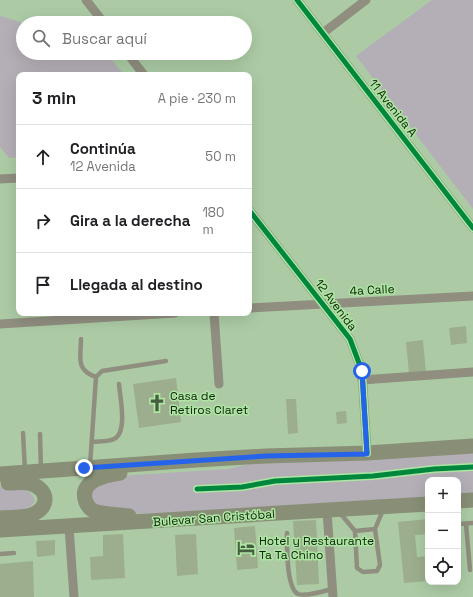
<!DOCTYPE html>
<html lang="es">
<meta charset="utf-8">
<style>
body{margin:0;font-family:"Space Grotesk",sans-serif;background:#f6f6f6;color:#202124}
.controls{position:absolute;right:12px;bottom:12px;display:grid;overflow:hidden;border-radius:8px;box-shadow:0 4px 16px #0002}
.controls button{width:36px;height:36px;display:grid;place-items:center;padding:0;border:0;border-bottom:1px solid #e0e0e0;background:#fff;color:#202124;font:20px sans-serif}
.stop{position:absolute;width:12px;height:12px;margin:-9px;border:3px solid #2563eb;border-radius:50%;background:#fff}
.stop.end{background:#2563eb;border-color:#fff;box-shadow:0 1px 4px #0008}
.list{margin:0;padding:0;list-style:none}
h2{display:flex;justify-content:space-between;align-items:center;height:52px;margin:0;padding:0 16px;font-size:17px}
h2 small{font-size:13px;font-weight:400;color:#757577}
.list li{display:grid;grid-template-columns:26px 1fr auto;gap:12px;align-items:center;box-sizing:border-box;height:64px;padding:0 16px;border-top:1px solid #e0e0e0}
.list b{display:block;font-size:15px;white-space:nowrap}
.list p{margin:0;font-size:13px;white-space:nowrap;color:#757577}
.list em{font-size:13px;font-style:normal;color:#757577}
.icon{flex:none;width:22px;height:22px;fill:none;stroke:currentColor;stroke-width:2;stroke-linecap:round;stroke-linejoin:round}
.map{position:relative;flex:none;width:473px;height:597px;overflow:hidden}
.search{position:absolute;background:#fff;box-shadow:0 4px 16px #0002;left:16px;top:16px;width:236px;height:44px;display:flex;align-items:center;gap:10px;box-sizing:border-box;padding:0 14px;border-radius:22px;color:#757577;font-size:15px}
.panel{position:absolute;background:#fff;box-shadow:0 4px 16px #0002;left:16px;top:72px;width:236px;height:244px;border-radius:8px}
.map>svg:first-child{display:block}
.green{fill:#b4aeb6}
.building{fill:#9cae8d}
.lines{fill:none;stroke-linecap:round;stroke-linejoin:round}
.service{stroke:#8f8e7f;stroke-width:4.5}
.minor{stroke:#8f8e7f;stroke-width:9}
.primary{stroke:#888f76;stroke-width:15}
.cycleway-casing{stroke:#aee7a3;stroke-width:8}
.cycleway{stroke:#00873e;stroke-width:5}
.route{stroke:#2563eb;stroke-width:5}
.labels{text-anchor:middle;stroke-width:3;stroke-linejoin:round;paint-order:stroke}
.street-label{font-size:12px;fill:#0d2308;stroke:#aee7a3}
.poi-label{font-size:12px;fill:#0d2308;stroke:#aee7a3;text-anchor:start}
</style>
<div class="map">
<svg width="473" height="597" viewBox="0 0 473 597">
<rect width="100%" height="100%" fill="#accba5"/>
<path class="green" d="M432 0H473V209L356 56Z
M0 14 1 16 23 23V53H106L124 75H19V157L9 158 0 147Z
M473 450V494L458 495V480H428V497L174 513 99 514 83 489 120 476 228 469 261 461Z
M16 485C26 488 31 491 35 501 26 514 15 512 0 513V486Z"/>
<path class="building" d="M466 326 467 343 451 345 449 328Z
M423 340 426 373 409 374 406 342Z
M176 378 181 422 139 428 133 384Z
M286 399H296L298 433 288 434Z
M346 411 347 423 337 424 336 412Z
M428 519V534L415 535 417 557 428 556V581L404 583 398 522Z
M316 520 319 584 297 585 293 521Z
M255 526 258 568 237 570 234 528Z
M123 534 125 578 91 580 90 557 103 556V535Z
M196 534 198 574 177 576 175 535Z
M55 540V555L37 557 36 541Z
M33 561 34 597H0V564Z"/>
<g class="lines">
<path class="service" d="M81 339C81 357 75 370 96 377
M23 433 25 471
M40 434 41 470
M92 442C99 441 108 442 114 439 128 433 120 397 119 384
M90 466 96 377 102 371 166 361
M340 513 355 531 375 529 383 510
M458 524 473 523
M466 524 470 570
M355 531 357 568 363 572 377 571 380 565 375 529
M287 533C287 545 286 588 298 594 306 597 324 591 332 589
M0 554 14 553"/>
<path class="minor" d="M86 0 104 23
M297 0 473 228
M323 33 366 0
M127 53 144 75
M0 179 19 178
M249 210 350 339 362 371 367 453
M249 308 473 296
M214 313 219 384
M0 324 175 313
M362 380 473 372
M327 511 333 597
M69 527 74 597"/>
<path class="primary" d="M120 473C107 475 80 480 85 499 86 503 89 508 92 510 98 514 121 515 129 516
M0 474 196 460 266 456 367 453 473 446
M458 501 473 500
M0 518C10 517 22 518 31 515 49 509 50 491 32 484 25 481 16 483 8 483
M0 530 428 504"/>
<g class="cycleway-casing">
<path id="cycleway" d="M297 0 473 228
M249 210 350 339 362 371 367 453
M197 489 242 487 275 481 373 476 434 469 473 467"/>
</g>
<use href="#cycleway" class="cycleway"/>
</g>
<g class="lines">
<path class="route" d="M84 468 266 456 367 454 362 371"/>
</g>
<defs>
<g id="church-bare" transform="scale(1.38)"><path d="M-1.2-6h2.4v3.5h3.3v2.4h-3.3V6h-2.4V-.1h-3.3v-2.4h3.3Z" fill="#455e3f" stroke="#aee7a3" stroke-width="2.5" paint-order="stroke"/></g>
<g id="hotel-bare" transform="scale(1.38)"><path d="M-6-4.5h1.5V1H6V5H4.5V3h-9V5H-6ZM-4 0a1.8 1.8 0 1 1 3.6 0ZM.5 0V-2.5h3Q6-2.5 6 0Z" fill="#455e3f" stroke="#aee7a3" stroke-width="2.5" paint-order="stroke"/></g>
</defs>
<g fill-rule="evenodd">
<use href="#church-bare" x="157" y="403"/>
<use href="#hotel-bare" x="246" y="548"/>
</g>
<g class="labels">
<g class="street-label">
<text transform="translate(393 108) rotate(52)" y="4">11 Avenida A</text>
<text transform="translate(372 290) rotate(-3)" y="4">4a Calle</text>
<text transform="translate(336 305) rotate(53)" y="4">12 Avenida</text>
<text transform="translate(214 518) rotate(-4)" y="4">Bulevar San Cristóbal</text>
</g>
<g class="poi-label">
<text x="170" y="400">Casa de<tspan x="170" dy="14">Retiros Claret</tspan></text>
<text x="259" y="545">Hotel y Restaurante<tspan x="259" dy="14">Ta Ta Chino</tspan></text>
</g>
</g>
</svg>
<div class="controls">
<button>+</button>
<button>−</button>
<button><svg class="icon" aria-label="locate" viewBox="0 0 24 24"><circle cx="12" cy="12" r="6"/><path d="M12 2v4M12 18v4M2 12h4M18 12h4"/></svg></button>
</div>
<div class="stop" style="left:362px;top:371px"></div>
<div class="stop end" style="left:84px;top:468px"></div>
<div class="search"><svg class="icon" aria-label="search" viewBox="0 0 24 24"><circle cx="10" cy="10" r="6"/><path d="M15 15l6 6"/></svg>Buscar aquí</div>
<section class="panel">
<h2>3 min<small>A pie · 230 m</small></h2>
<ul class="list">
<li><svg class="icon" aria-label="ahead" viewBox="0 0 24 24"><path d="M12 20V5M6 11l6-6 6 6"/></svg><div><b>Continúa</b><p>12 Avenida</p></div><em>50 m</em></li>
<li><svg class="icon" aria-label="right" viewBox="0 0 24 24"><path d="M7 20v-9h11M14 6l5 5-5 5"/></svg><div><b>Gira a la derecha</b></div><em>180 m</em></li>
<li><svg class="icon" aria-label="arrive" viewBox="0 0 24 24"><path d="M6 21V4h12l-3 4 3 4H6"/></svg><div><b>Llegada al destino</b></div></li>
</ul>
</section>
</div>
